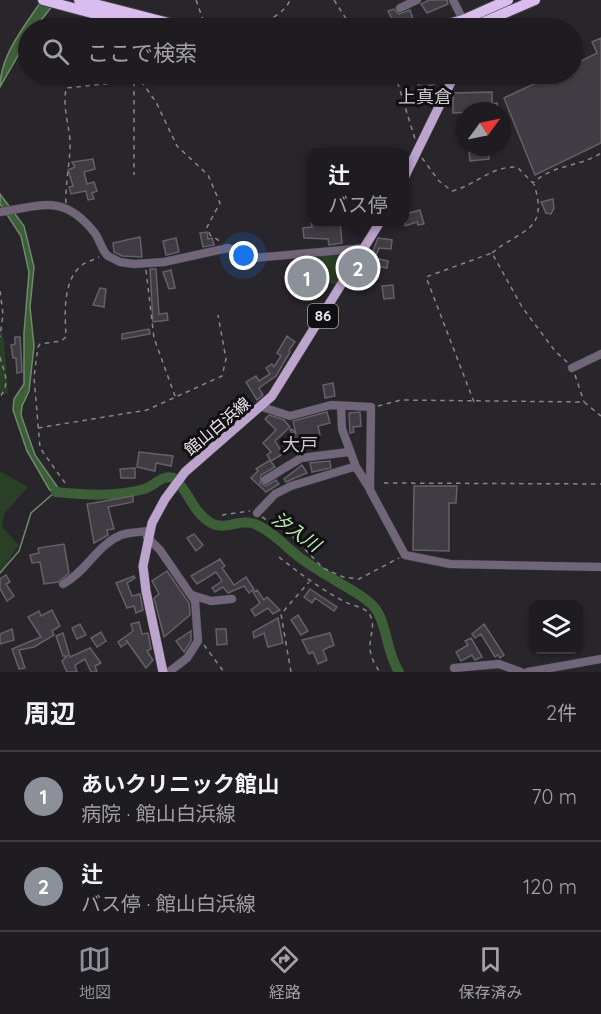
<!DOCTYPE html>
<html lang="ja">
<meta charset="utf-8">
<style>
body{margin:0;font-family:Quicksand,"Noto Sans JP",sans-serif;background:#262529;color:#f1f3f6}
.controls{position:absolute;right:18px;bottom:18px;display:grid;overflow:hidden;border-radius:12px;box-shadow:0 2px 4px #0004}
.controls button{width:54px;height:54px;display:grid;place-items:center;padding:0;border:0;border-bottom:2px solid #3c3a3e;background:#1e1c20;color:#f1f3f6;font:30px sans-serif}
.compass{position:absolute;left:457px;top:102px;width:54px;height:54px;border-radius:50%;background:#1e1c20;box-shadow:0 2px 4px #0004;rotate:57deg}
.you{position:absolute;left:244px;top:256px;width:21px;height:21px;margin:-15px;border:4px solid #fff;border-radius:50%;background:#1a73e8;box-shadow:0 0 0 9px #1a73e833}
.badge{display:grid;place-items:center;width:39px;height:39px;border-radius:50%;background:#8c9099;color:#fff;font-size:20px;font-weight:700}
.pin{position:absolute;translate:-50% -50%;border:3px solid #fff;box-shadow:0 2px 6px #0006}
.popup{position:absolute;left:307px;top:148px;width:102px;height:78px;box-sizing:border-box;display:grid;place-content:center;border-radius:12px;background:#1e1c20;filter:drop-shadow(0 2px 4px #0005);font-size:20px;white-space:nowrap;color:#a1a1a5}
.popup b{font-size:22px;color:#f1f3f6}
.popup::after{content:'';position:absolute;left:50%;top:100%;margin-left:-12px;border:12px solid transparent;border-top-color:#1e1c20}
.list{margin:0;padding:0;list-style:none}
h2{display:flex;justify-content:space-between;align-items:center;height:78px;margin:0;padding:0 24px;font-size:26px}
h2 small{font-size:20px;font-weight:400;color:#a1a1a5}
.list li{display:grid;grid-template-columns:39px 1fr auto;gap:18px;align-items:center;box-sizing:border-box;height:90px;padding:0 24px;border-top:2px solid #3c3a3e}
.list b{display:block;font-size:22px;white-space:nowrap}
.list p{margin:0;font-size:20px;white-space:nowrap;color:#a1a1a5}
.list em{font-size:20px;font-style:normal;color:#a1a1a5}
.icon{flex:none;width:33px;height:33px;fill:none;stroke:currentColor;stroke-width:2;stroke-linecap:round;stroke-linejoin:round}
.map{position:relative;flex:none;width:601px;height:672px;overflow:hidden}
.search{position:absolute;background:#1e1c20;box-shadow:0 2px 4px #0004;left:18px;right:18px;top:18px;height:66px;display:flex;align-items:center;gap:15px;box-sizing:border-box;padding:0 21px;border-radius:33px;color:#a1a1a5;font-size:22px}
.sheet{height:258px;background:#1e1c20}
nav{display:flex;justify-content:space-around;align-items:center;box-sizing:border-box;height:84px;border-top:2px solid #3c3a3e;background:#1e1c20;font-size:16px;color:#a1a1a5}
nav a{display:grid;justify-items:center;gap:3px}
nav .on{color:#8c9099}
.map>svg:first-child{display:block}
.green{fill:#2a4026}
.water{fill:#3d5f37;stroke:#71886d;stroke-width:1.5}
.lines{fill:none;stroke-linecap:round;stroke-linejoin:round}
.stream{stroke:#71886d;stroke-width:1.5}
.river{stroke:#3d5f37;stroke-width:10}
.building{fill:#403c43;stroke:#646067;stroke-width:1.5}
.minor-casing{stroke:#434046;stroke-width:9}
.major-casing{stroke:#434046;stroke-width:10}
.highway-casing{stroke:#434046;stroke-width:12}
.path{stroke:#88868b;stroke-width:1.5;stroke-dasharray:4.5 4.5;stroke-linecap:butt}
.minor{stroke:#716579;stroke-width:8}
.major{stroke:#bca4cd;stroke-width:9}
.highway{stroke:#d9bdef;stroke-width:10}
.labels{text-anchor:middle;stroke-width:6;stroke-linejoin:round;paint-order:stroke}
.shield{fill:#100f11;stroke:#a9a7aa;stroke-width:1.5}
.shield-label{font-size:15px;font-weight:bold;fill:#eae8ec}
.street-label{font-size:16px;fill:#eae8ec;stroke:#100f11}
.neighbourhood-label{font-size:18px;fill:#cdc9d1;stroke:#100f11}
.water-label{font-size:18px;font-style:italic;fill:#baf1b0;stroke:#100f11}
</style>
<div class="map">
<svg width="601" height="672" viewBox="0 0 601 672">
<rect width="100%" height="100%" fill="#28252b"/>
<path class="green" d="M358 251 338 285 330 283 321 287 308 254Z
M0 326 4 340 8 394H0Z
M0 471 28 487 4 514 2 527 19 545 0 573Z"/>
<path class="water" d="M42 0H57L35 28H28V38L0 87C0 55 25 26 42 0Z
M0 194 24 226 34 267 30 307 34 346 29 391 22 406 21 415 35 455 58 488 70 493 55 494 49 489 27 451 13 410 14 399 24 384V333L29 272 21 236 0 204Z"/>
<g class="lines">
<path class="stream" d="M0 573 19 551 31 513 55 492"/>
<path class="river" d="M56 492C87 495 115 497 144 489 155 486 162 474 174 478 189 491 192 512 211 523 225 531 240 518 255 524 272 531 285 546 299 557 315 569 333 579 350 589 358 594 369 600 375 608 387 623 386 652 399 672"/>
</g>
<path class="building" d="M429 0H447L448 4 427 13 421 4Z
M394 9 399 14 410 10 413 19 392 28 390 23 393 21 388 11Z
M601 38V143L535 175 504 98 555 74H573V65L597 53 592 42Z
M433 74 435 84 425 87 438 93 435 99 420 92 417 78Z
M492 92V104L497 103 498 111 453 113V93Z
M488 151 489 159 470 161 469 152Z
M93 159 95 169 84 172 87 184 94 182 97 191 92 193 94 199 88 200 86 191 71 194 69 187 73 186 68 170 75 167 72 162Z
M553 199 554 208 551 214 546 213 541 202Z
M420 210 424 224 418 225 417 222 405 226V214Z
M311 222H340L342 243 329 245 328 239 304 238 303 228 312 227Z
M207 232 208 239 212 238 214 245 203 247 200 233Z
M140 237 142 257 122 256 114 252 113 243Z
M176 238 179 252 166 255 163 241Z
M378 238 392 240 391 249 379 248 375 258 388 261 387 268 368 264Z
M309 266 315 281 305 286 299 275Z
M150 269H156L159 314 167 313 168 320 153 322Z
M171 270 175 288 169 289 163 272Z
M393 285 394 298 384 299 382 286Z
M100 288 106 289 104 307 93 305Z
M149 329 150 334 122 339V334Z
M287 336 295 342 289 350 290 352 276 376 259 388 263 395 257 400 246 382 256 376 259 381 270 374 266 368 272 364 274 367 281 356 277 353Z
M15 337H20L22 372 17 373 16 358H13L11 345 15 344Z
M333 383 335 396 325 398 323 385Z
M327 412 330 423 318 426 320 435 298 443 290 430 292 429 296 434 293 421Z
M360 412 361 426 353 427 354 432 350 433 349 413Z
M269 415 284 420 290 427 275 441 283 454 271 461 267 455 271 452 263 443 276 430 265 419Z
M139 452 173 456 171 466 156 463 155 471 137 467Z
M270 460 275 467 261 475 260 483 266 486 276 480 279 484 266 492 251 478 258 471 256 469Z
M330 461 331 468 312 472 310 463Z
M302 465 307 473 286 482 284 479Z
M135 468V478H121L120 469Z
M414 486H457L456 503H449V551L413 550Z
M133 496V502L108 507 114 529 107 530 108 535 94 543 87 504Z
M194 534 203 545 196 551 187 538Z
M64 544 69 573 58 582 44 584 40 562 32 563 30 555 39 553 38 548Z
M220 559 225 566 222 568 234 585 246 577 254 589 249 593 244 586 228 593 223 587 215 592 212 588 222 581 216 572 197 584 191 576Z
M167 571 189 603 190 615 164 637 154 598 159 594 152 581Z
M6 575 10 582 6 584 14 596 7 601 0 589V579Z
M134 576 135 578 127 583 132 596 140 594 143 610 136 613 134 606 127 608 116 583Z
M310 589 337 607 334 611 315 598 312 603 304 597Z
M257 590 264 600 267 597 280 610 273 614 268 608 255 616 251 610 260 603 253 592Z
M52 610 60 626 52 631 54 635 34 647 19 650 25 668 19 669 12 649 41 637 28 617 39 611 41 616Z
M298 615 308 631 301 635 291 620Z
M278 618 283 643 268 647 264 633 254 638 253 632Z
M139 622 142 634 148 633 151 649 147 651 153 660 146 668 126 640 127 643 121 647 118 642 133 631 131 624Z
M80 624 86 635 77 639 72 628Z
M484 624 504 655 500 658 498 655 495 657 481 634 475 638 472 634Z
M12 629 14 640 0 644V634Z
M216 629H226L227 644 217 645Z
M191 631V641L184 652 176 641Z
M101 632 106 641 97 647 91 638Z
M63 633 70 657 90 648 101 663 95 666 97 672H91L85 659 75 665 77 672H67L62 661 67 656H63L56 636Z
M330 633 334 645 323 650 327 660 318 664 313 652 309 654 302 640Z
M471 638 482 657 475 660 472 655 461 661 456 652 468 645 465 641Z"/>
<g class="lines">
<g class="minor-casing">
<path id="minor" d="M453 0 463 20
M400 8 417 0
M0 212C41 206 63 193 94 232 100 239 101 250 108 256L120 262 134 264 164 262 228 248 253 258 365 248
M572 368 601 354
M341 406 342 429 356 467
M262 407 290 416 331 405 371 407 370 490 405 555 450 564 601 567
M265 480 301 458 349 452
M257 513 275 494 291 486 350 468 356 467 370 489
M147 537 160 550 195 601 198 641 187 658 169 672
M63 584C86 572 97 545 121 535 129 532 140 532 149 531
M192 595 211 601 232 599
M454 668 499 664 521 672
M528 672 601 659"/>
</g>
<g class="major-casing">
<path id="major" d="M404 178 455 74
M163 672 146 591 143 566 152 523 165 499 185 472 272 396 380 222"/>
</g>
<g class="highway-casing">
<path id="highway" d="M43 0 148 28
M79 0 188 28
M433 28 463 20 508 0
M470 28 535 0"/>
</g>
<path class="path" d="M196 0 206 28
M334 0 352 28
M206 23 219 28
M249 28C263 23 284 15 290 0
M136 74 156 102 177 146 208 175 220 203 207 227 210 235 223 243
M395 74 415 139
M134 82V175
M422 158 439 181 452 191C476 185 491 166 517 167L533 183C555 163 578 168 601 153
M66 203C65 182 71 158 70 140 68 120 63 109 66 88L134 81 139 74
M492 253C522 228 549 232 534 184
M146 270 154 338 175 396
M0 291 3 314 0 337
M0 357C4 373 11 382 0 397
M575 375 584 402
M474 402 426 277 492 253 522 307 555 351 568 363
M378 406 401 400 584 402 601 416
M38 428 147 410 222 376 226 359 218 315
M65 483 40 448 34 377 38 347 40 344 61 341 66 337C65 314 62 281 82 265 86 262 94 260 99 257
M384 483 601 484
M222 515 250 511
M262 517 292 536 323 568 343 577 359 579 399 558
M279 557C300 574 321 589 345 602 352 606 366 607 370 615 379 633 359 644 380 672
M204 645 224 672
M291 672 281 614 309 582"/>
<use href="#minor" class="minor"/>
<use href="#major" class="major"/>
<use href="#highway" class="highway"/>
</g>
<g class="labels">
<rect class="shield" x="308" y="304" width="30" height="24" rx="4.5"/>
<g class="shield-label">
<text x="323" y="321">86</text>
</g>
<g class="street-label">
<text transform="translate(217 426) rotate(-40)" y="6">館山白浜線</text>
</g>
<g class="neighbourhood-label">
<text x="425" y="103">上真倉</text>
<text x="300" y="451">大戸</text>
</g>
<g class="water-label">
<text transform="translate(296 532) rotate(35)" y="6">汐入川</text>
</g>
</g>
</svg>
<div class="controls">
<button><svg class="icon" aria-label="layers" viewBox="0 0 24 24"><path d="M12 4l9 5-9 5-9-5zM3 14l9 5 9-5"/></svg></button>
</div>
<svg class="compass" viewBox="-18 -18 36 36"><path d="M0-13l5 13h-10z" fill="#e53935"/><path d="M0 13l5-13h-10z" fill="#a1a1a5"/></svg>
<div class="you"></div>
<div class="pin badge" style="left:307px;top:278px">1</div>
<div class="pin badge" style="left:358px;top:268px">2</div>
<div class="popup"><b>辻</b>バス停</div>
<div class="search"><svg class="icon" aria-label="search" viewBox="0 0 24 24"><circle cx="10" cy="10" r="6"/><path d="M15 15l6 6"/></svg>ここで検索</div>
</div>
<section class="sheet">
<h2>周辺<small>2件</small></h2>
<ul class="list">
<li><span class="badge">1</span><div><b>あいクリニック館山</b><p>病院 · 館山白浜線</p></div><em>70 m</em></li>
<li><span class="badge">2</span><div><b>辻</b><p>バス停 · 館山白浜線</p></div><em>120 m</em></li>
</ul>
</section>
<nav>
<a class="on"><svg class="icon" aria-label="map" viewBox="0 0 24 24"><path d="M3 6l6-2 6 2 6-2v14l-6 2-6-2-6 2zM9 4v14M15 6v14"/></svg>地図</a>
<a><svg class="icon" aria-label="directions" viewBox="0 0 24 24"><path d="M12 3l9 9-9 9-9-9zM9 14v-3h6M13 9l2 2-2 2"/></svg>経路</a>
<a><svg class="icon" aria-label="saved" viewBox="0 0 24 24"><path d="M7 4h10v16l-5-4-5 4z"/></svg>保存済み</a>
</nav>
